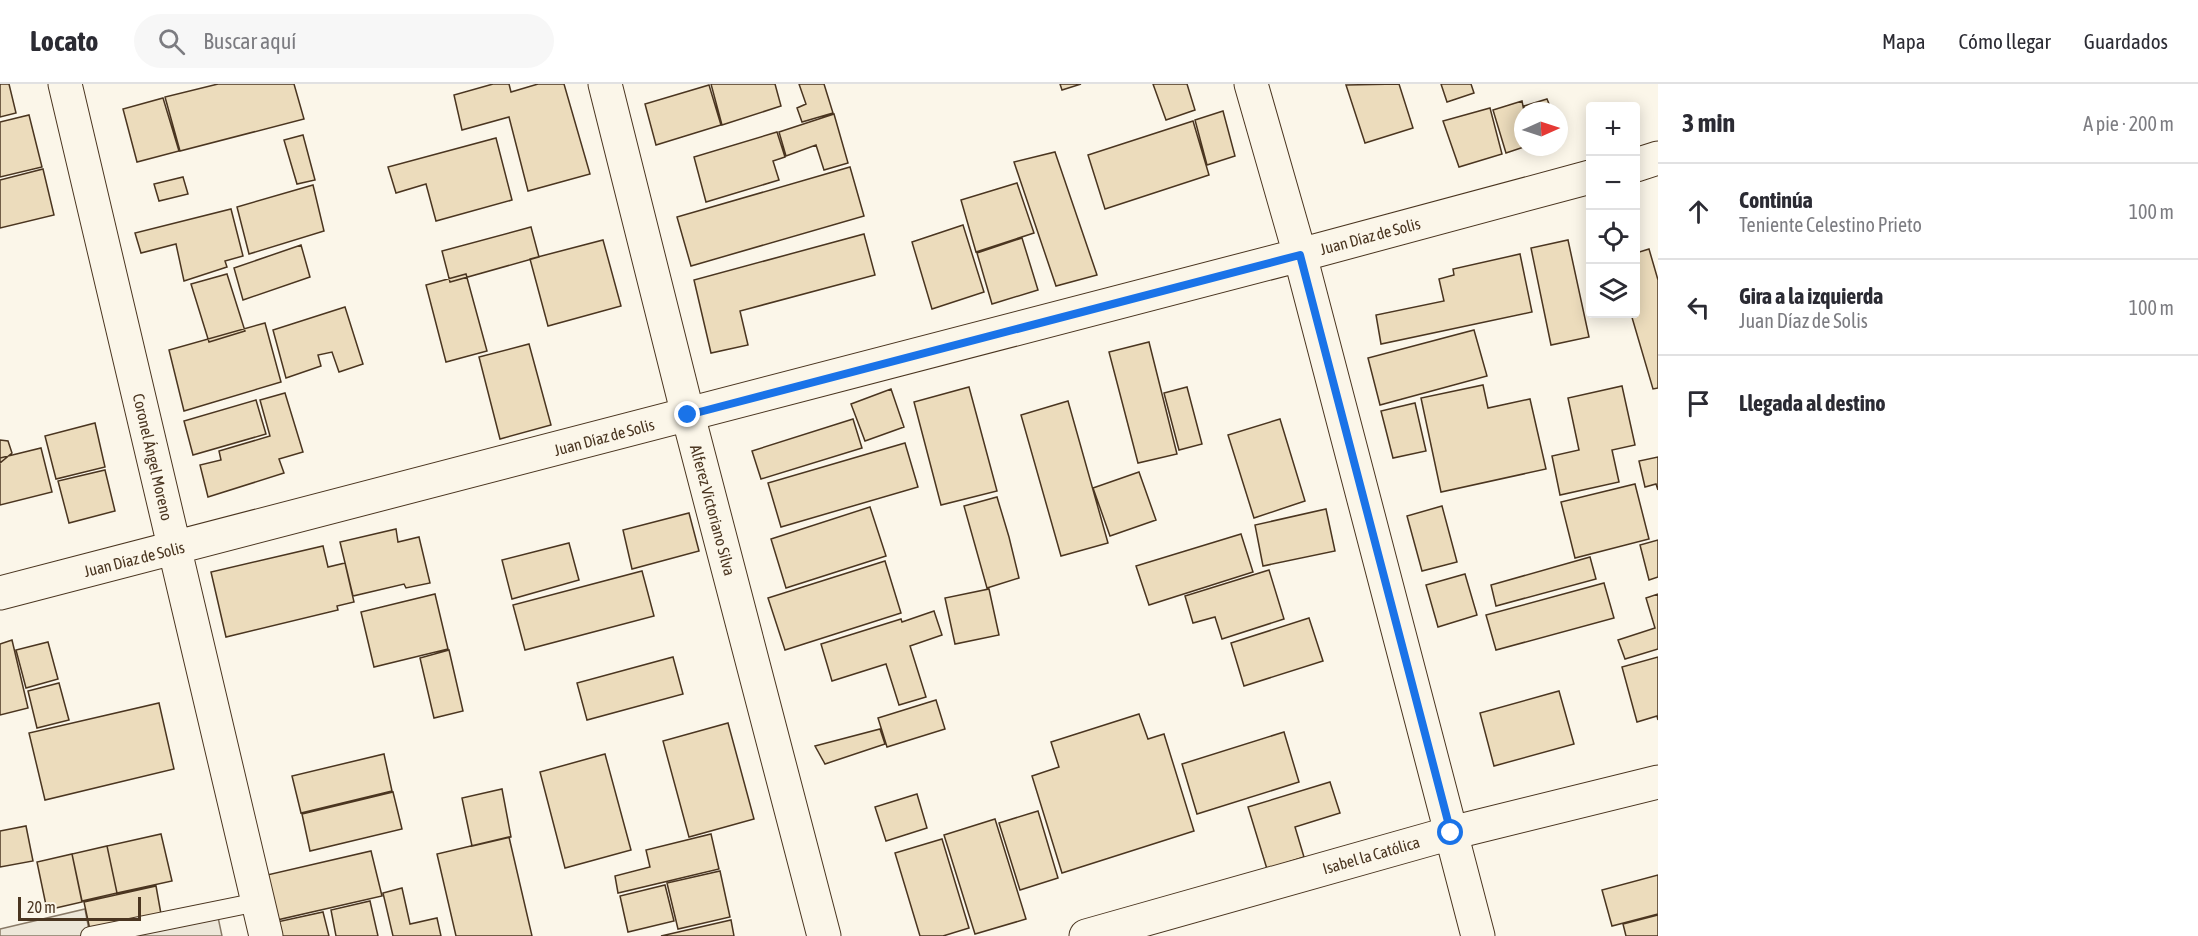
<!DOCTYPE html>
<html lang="es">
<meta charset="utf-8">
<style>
body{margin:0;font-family:"Asap Condensed",sans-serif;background:#f7f7f7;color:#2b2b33}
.controls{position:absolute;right:18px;top:18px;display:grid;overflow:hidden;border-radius:6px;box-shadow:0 3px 15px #0003}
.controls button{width:54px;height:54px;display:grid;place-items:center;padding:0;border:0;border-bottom:2px solid #e1e1e2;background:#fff;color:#2b2b33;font:30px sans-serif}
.compass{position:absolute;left:1514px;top:18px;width:54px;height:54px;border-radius:50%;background:#fff;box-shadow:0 3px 15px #0003;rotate:87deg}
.scale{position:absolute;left:18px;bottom:15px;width:123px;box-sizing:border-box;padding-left:6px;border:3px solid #4a3520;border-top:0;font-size:16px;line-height:21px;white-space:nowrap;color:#4a3520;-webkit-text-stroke:4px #fbf6e9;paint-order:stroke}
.stop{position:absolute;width:18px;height:18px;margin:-14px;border:4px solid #1a73e8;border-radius:50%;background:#fff}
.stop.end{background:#1a73e8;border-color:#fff;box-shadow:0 2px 6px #0008}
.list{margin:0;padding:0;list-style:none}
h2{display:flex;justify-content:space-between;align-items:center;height:78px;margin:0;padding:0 24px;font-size:26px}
h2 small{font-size:20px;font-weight:400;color:#7c7c81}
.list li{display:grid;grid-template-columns:39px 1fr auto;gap:18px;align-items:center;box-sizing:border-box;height:96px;padding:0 24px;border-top:2px solid #e1e1e2}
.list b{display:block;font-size:22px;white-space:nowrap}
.list p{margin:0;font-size:20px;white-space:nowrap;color:#7c7c81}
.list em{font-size:20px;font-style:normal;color:#7c7c81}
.icon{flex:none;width:33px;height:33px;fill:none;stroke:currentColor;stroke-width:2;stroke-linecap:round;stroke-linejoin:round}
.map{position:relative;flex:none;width:1658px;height:852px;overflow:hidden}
header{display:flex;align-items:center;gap:36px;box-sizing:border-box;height:84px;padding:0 30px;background:#fff;border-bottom:2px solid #e1e1e2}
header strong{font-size:28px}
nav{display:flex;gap:33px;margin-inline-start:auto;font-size:21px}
.search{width:420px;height:54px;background:#f7f7f7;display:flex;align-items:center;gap:15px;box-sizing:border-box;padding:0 21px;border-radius:33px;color:#7c7c81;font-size:22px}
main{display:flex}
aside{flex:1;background:#fff}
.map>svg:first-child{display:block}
.parking{fill:#ede7d9;stroke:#887966;stroke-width:1.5}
.building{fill:#ecdcbc;stroke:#4a3520;stroke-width:1.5}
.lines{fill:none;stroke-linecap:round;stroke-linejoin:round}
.service-casing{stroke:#4a3520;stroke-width:20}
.minor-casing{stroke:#4a3520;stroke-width:35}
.tertiary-casing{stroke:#4a3520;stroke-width:35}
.service{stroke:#fbf6e9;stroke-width:18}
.minor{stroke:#fbf6e9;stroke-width:33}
.tertiary{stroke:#fbf6e9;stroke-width:33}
.route{stroke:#1a73e8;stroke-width:8}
.labels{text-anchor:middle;stroke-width:4.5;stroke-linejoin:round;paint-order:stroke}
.street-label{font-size:16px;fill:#4a3520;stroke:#fbf6e9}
</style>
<header>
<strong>Locato</strong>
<div class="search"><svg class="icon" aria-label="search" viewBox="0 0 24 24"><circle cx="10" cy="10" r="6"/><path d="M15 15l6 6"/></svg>Buscar aquí</div>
<nav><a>Mapa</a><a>Cómo llegar</a><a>Guardados</a></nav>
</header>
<main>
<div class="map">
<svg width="1658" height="852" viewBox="0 0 1658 852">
<rect width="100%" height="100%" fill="#fbf6e9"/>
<path class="parking" d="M215 819 222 852H0V845L85 825 89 846Z"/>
<path class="building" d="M0 0H9L16 29 0 33Z
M218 0H294L304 35 180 67 165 13Z
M493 0H509L511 8 538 0H564L590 90 528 107 509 33 462 46 454 11Z
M711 0H775L781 22 722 41Z
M799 0H824L833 29 802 38 797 24 806 20Z
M1060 0H1081L1062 6Z
M1153 0H1187L1195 26 1166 36Z
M1399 0 1413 44 1365 59 1346 1Z
M1441 0H1471L1474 9 1447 18Z
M709 1 721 41 656 61 645 20Z
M163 14 179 67 137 78 123 25Z
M1547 15 1552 27H1526L1524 22Z
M1522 17 1524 27V63L1506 69 1493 26Z
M1490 24 1502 70 1459 83 1443 37Z
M1223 27 1235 72 1207 81 1195 36Z
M834 30 848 79 824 86 816 61 786 72 779 48Z
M29 31 42 83 0 93V38Z
M1193 37 1209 91 1105 125 1088 71Z
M777 48 785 73 773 77 779 96 706 118 694 73Z
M303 51 315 96 297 100 284 56Z
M496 54 512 116 436 137 426 100 396 109 388 83Z
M1055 68 1097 191 1056 202 1014 78Z
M850 83 864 132 691 182 677 133Z
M43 85 54 131 0 144V96Z
M183 93 188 110 159 117 154 100Z
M1017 99 1034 149 976 168 961 116Z
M313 101 324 147 249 170 237 123Z
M231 125 243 172 225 177 227 183 184 197 176 160 141 169 135 149Z
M963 141 984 208 932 225 912 158Z
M531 143 539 173 450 198 442 167Z
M864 150 875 191 740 227 748 261 711 269 694 196Z
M1022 154 1038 206 992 220 977 169Z
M603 156 621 222 548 242 530 175Z
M1568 156 1589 253 1551 261 1531 164Z
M301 161 310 193 243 216 234 184Z
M1649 165 1658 196V304L1653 305 1631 230H1636V169Z
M1520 170 1532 228 1381 260 1376 231 1444 217 1439 195 1454 191 1453 185Z
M227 190 245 247 209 258 191 200Z
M466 190 487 267 446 278 426 201Z
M345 223 363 280 339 288 332 268 318 271 321 282 286 294 273 246Z
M265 239 281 298 184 327 169 266Z
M1474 246 1487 292 1380 321 1368 274Z
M1149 258 1177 370 1138 379 1109 268Z
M529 260 551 341 500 355 479 273Z
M1483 301 1488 324 1530 315 1546 385 1441 408 1421 314Z
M1622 302 1635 361 1612 366 1619 398 1560 411 1552 372 1579 366 1568 314Z
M969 303 997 407 941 421 914 318Z
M1187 303 1202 360 1179 366 1164 309Z
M891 305 904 343 865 357 851 320Z
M285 309 303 368 279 375 284 389 208 413 200 381 221 376 219 367 270 352 260 316Z
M256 316 266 350 193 371 184 337Z
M1068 317 1108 459 1061 472 1021 331Z
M1415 319 1426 367 1393 374 1381 327Z
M853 335 862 364 761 395 752 367Z
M1280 335 1305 417 1254 434 1228 351Z
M95 339 105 383 56 395 45 352Z
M0 356 8 357 12 369 0 379Z
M905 359 918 403 781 443 768 399Z
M41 364 52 408 0 421V374Z
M1658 373V406L1656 400 1645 403 1639 377Z
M105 386 115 427 69 439 58 397Z
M1139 388 1156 436 1110 452 1093 404Z
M1635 400 1649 455 1575 474 1561 418Z
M997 413 1009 453 1019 494 987 504 964 422Z
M1442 422 1457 478 1422 487 1407 432Z
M870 423 886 472 786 504 771 455Z
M1326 425 1335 467 1263 482 1255 441Z
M689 429 699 467 632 485 623 446Z
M396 445 398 458 419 453 430 499 406 504 404 500 353 512 340 458Z
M1241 450 1253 488 1149 521 1136 482Z
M1658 456V493L1649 496 1640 461Z
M569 459 579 496 512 515 502 476Z
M323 462 328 483 345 479 354 518 337 522 338 526 226 553 211 488Z
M1590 473 1596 495 1496 522 1491 501Z
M885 477 901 529 785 566 768 514Z
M1269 486 1284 535 1222 555 1215 533 1193 539 1185 512Z
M642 487 654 532 525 566 513 521Z
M1465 490 1477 531 1438 543 1426 501Z
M1604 499 1614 534 1496 566 1486 531Z
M989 505 999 551 955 560 945 514Z
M435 510 448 565 374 583 361 528Z
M1658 510V565L1625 575 1618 556 1655 544 1646 514Z
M934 527 942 551 910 562 926 613 899 621 886 580 832 597 821 560 901 535 902 538Z
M1309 534 1323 577 1244 602 1231 559Z
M12 556 28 624 0 631V560Z
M48 558 58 595 26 604 16 566Z
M449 566 463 627 434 634 420 574Z
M673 573 683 610 587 636 577 599Z
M1658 573V636L1657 632 1637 638 1622 583Z
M59 599 69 636 37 644 28 607Z
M1559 607 1574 660 1494 682 1480 629Z
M936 616 945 645 887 663 878 634Z
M159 619 174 685 45 716 29 649Z
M1139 630 1148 655 1164 650 1194 747 1062 789 1032 692 1059 683 1051 658Z
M728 639 754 735 689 753 663 657Z
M880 645 885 660 825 680 815 662Z
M1284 648 1299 698 1197 730 1182 680Z
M384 670 392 707 301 729 292 692Z
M605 670 631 766 565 784 540 688Z
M1330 698 1340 729 1295 743 1304 773 1267 785 1248 723Z
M502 705 511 753 472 762 462 714Z
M393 708 402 745 310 767 302 730Z
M917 710 927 744 886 757 875 723Z
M1038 727 1058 794 1020 806 999 739Z
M995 735 1026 835 975 850 944 751Z
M26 742 33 777 0 783V747Z
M161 750 172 797 117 809 107 762Z
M711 750 719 785 618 809 615 792 650 783 646 766Z
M509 753 532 852H456L437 770Z
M942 755 969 844 943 852H920L895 769Z
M107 762 117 809 82 817 72 770Z
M371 767 382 812 277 836 267 791Z
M72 770 82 818 47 826 37 778Z
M720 787 730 833 678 845 667 799Z
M1658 791V830L1612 842 1602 806Z
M665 801 674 837 628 848 620 812Z
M156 802 161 830 90 846 84 818Z
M402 804 410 840 437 834 441 852H393L383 809Z
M370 817 378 852H336L331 826Z
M323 828 329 852H280L277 838Z
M1658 831V852H1626L1623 840Z
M731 836 734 852H661Z"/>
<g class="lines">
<g class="service-casing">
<path id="service" d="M90 852 258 818"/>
</g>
<g class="minor-casing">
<path id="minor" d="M65 0 266 852
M1251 0 1300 171 1478 852
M1636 81 1658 74
M0 509 1300 171 1590 93
M1086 852 1451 749 1658 698"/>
</g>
<g class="tertiary-casing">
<path id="tertiary" d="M605 0 688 331 824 852"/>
</g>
<use href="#service" class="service"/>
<use href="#minor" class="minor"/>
<use href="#tertiary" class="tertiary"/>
</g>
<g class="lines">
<path class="route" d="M688 331 1300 171 1451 749"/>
</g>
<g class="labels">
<g class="street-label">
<text transform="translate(1370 152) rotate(-15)" y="6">Juan Díaz de Solis</text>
<text transform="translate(604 353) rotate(-15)" y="6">Juan Díaz de Solis</text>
<text transform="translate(153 373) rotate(77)" y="6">Coronel Ángel Moreno</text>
<text transform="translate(713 426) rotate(75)" y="6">Alferez Victoriano Silva</text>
<text transform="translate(134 475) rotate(-14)" y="6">Juan Díaz de Solis</text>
<text transform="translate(1371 771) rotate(-16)" y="6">Isabel la Católica</text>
</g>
</g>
</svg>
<div class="controls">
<button>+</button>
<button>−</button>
<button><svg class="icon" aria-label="locate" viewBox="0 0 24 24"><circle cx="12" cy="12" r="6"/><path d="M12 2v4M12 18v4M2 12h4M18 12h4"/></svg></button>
<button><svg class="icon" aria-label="layers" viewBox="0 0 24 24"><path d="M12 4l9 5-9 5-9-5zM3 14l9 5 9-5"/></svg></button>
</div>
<svg class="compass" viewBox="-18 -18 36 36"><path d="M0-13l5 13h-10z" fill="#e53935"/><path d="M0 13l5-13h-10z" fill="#7c7c81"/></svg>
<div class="scale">20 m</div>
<div class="stop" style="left:1451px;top:749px"></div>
<div class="stop end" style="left:688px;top:331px"></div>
</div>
<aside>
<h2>3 min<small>A pie · 200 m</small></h2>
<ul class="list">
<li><svg class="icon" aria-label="ahead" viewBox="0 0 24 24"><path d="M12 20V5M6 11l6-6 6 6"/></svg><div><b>Continúa</b><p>Teniente Celestino Prieto</p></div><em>100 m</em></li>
<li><svg class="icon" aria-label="left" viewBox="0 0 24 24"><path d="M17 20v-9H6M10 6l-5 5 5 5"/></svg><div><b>Gira a la izquierda</b><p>Juan Díaz de Solis</p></div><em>100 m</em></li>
<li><svg class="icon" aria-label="arrive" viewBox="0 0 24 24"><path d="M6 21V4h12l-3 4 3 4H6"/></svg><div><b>Llegada al destino</b></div></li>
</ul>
</aside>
</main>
